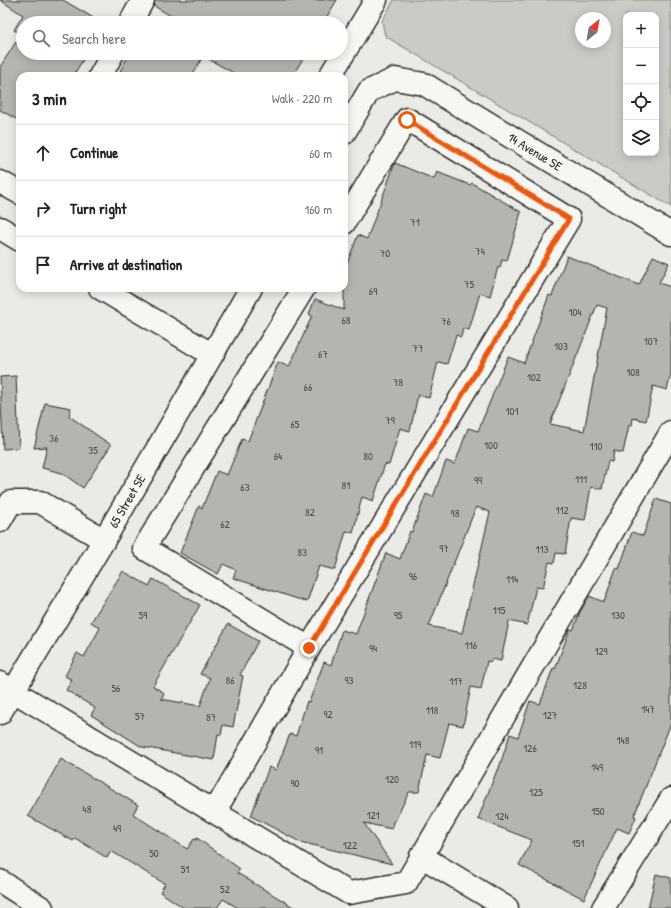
<!DOCTYPE html>
<meta charset="utf-8">
<style>
body{margin:0;font-family:"Patrick Hand",sans-serif;background:#f2f2f2;color:#222}
.controls{position:absolute;right:12px;top:12px;display:grid;overflow:hidden;border-radius:8px;box-shadow:0 2px 10px #0003}
.controls button{width:36px;height:36px;display:grid;place-items:center;padding:0;border:0;border-bottom:1px solid #e0e0e0;background:#fff;color:#222;font:20px sans-serif}
.compass{position:absolute;left:575px;top:12px;width:36px;height:36px;border-radius:50%;background:#fff;box-shadow:0 2px 10px #0003;rotate:31deg}
.stop{position:absolute;width:12px;height:12px;margin:-9px;border:3px solid #ea580c;border-radius:50%;background:#fff}
.stop.end{background:#ea580c;border-color:#fff;box-shadow:0 1px 4px #0008}
.list{margin:0;padding:0;list-style:none}
h2{display:flex;justify-content:space-between;align-items:center;height:52px;margin:0;padding:0 16px;font-size:17px}
h2 small{font-size:13px;font-weight:400;color:#767676}
.list li{display:grid;grid-template-columns:26px 1fr auto;gap:12px;align-items:center;box-sizing:border-box;height:56px;padding:0 16px;border-top:1px solid #e0e0e0}
.list b{display:block;font-size:15px;white-space:nowrap}
.list em{font-size:13px;font-style:normal;color:#767676}
.icon{flex:none;width:22px;height:22px;fill:none;stroke:currentColor;stroke-width:2;stroke-linecap:round;stroke-linejoin:round}
.map{position:relative;flex:none;width:671px;height:908px;overflow:hidden}
.search{position:absolute;background:#fff;box-shadow:0 2px 10px #0003;left:16px;top:16px;width:332px;height:44px;display:flex;align-items:center;gap:10px;box-sizing:border-box;padding:0 14px;border-radius:22px;color:#767676;font-size:15px}
.panel{position:absolute;background:#fff;box-shadow:0 2px 10px #0003;left:16px;top:72px;width:332px;height:220px;border-radius:12px}
.map>svg:first-child{display:block}
.green{fill:#cacac7;stroke:#7a7a79;fill-rule:evenodd}
.building{fill:#b4b4b1;stroke:#2b2b2b;fill-rule:evenodd}
.lines{fill:none;stroke-linecap:round;stroke-linejoin:round}
.minor-casing{stroke:#2b2b2b;stroke-width:25}
.major-casing{stroke:#2b2b2b;stroke-width:25}
.minor{stroke:#f6f6f2;stroke-width:22}
.major{stroke:#f6f6f2;stroke-width:22}
.route{stroke:#ea580c;stroke-width:5}
.labels{text-anchor:middle;stroke-width:4;stroke-linejoin:round;paint-order:stroke}
.number-label{font-size:11px;fill:#4d4d4c}
.street-label{font-size:13px;fill:#2b2b2b;stroke:#f6f6f2}
</style>
<div class="map">
<svg width="671" height="908" viewBox="0 0 671 908">
<rect width="100%" height="100%" fill="#eaeae6"/>
<filter id="ink" filterUnits="userSpaceOnUse"><feTurbulence type="fractalNoise" baseFrequency=".025" numOctaves="2"/><feDisplacementMap in="SourceGraphic" scale="8" xChannelSelector="R" yChannelSelector="G"/><feConvolveMatrix kernelMatrix="1 2 1 2 8 2 1 2 1" color-interpolation-filters="sRGB"/></filter>
<g filter="url(#ink)">
<path class="green" d="M394 0H671V207L385 36 382 21ZM626 15H656V153H626ZM581 18H605V42H581Z"/>
<path class="building" d="M0 0H63L102 23H23V53H87L73 76H20V121L0 110V67L21 34 14 30 23 15Z
M155 0H337L323 23H183L154 6Z
M130 53H304L306 54 292 76H239L203 56 192 76H130L120 71Z
M395 163 434 179 437 172 470 185 472 183 521 212 507 261 502 260 500 268 498 267 490 296 480 293 469 330 463 328 461 337 456 335 447 364 438 362 429 398 418 395 410 431 400 428 389 465 385 464 373 501 362 497 353 533 346 531 335 570 319 566 307 602 233 578 236 570 223 564 218 574 180 553 199 506 202 508 217 471 227 475 242 439 248 441 278 362 289 367 312 316 309 314 315 299 344 310V271L358 235 367 239Z
M567 256 639 285 653 256 669 263 659 283 671 287V374L667 390 653 386 646 421 633 418 632 425H629L623 453 614 451 612 462 608 461 602 489 591 487 585 520 571 518 565 554 556 553 554 563 549 562 543 588 536 587 527 625 509 621 501 661 492 659 491 662 487 661 481 689 471 687 463 726 449 723 440 758 427 755 419 792H409L395 821H393L392 829 364 823 392 864 300 842 251 816 269 767 276 770 290 734 296 736 307 701 309 702 324 662 331 665 342 630 356 634 386 553 400 559 410 531 412 532 426 494 433 497 446 461 455 464 468 428 478 431 508 357 524 363 549 295 552 296ZM597 305 607 308 584 431 550 424ZM476 507 490 512 462 633 429 626Z
M16 376 19 448 3 449 0 377Z
M45 403 71 408 69 416 111 445 83 488 62 473 42 468 47 447 34 448Z
M656 499 671 504V723L634 816 636 817 629 833 617 828 584 899 519 865 532 840 478 819 497 770 498 771 510 734 518 737 530 701 540 704 553 668 555 669 570 629 573 630 580 612 589 596 604 602 616 568 619 569 632 532 643 536Z
M123 571 149 586 153 579 200 605 153 686 164 693 161 699 200 706 210 678 200 674 228 624 258 641 240 675 243 676 233 727 223 725 221 735 218 734 214 760 142 747 91 715 95 708 66 690 72 680 65 676 77 653 84 657 100 628 91 622Z
M61 759 138 805 133 814 187 849 194 839 196 840 197 838 240 869 237 873 295 908H238L223 899 217 908H184L160 892 165 884 111 851 107 858 75 838 73 841 28 816Z
M656 874 671 878V908H648Z"/>
<g class="lines">
<g class="minor-casing">
<g id="minor">
<path d="M130 23 143 0"/>
<path d="M100 76 113 53"/>
<path d="M330 76 376 0"/>
<path id="s1" d="M344 133 369 91 395 79 424 84 671 234"/>
<path d="M0 182 20 193"/>
<path d="M0 228 20 240"/>
<path d="M100 288 211 354"/>
<path d="M304 288 144 548 309 648"/>
<path d="M0 521 11 502H40L104 540"/>
<path d="M0 683 349 893 406 883 671 432"/>
<path id="s2" d="M0 713 104 540 251 288"/>
<path d="M215 811 309 648 569 219 407 119 344 223"/>
<path d="M421 856 507 908"/>
<path d="M603 908 671 799"/>
</g>
</g>
<g class="major-casing">
<path id="major" d="M0 881 42 908"/>
</g>
<use href="#minor" class="minor"/>
<use href="#major" class="major"/>
</g>
</g>
<g class="lines" filter="url(#ink)">
<path class="route" d="M309 648 569 219 407 120"/>
</g>
<g class="labels">
<g class="number-label">
<text x="415" y="226">71</text>
<text x="480" y="255">74</text>
<text x="385" y="257">70</text>
<text x="469" y="288">75</text>
<text x="373" y="295">69</text>
<text x="575" y="316">104</text>
<text x="346" y="324">68</text>
<text x="446" y="325">76</text>
<text x="651" y="345">107</text>
<text x="561" y="350">103</text>
<text x="418" y="352">77</text>
<text x="323" y="358">67</text>
<text x="633" y="376">108</text>
<text x="534" y="381">102</text>
<text x="398" y="386">78</text>
<text x="308" y="391">66</text>
<text x="512" y="415">101</text>
<text x="390" y="424">79</text>
<text x="295" y="428">65</text>
<text x="54" y="442">36</text>
<text x="491" y="449">100</text>
<text x="596" y="450">110</text>
<text x="93" y="454">35</text>
<text x="278" y="460">64</text>
<text x="368" y="460">80</text>
<text x="581" y="483">111</text>
<text x="478" y="484">99</text>
<text x="346" y="489">81</text>
<text x="245" y="491">63</text>
<text x="562" y="514">112</text>
<text x="310" y="516">82</text>
<text x="455" y="517">98</text>
<text x="225" y="528">62</text>
<text x="444" y="552">97</text>
<text x="542" y="553">113</text>
<text x="302" y="556">83</text>
<text x="413" y="580">96</text>
<text x="512" y="583">114</text>
<text x="499" y="614">115</text>
<text x="143" y="619">59</text>
<text x="398" y="619">95</text>
<text x="618" y="619">130</text>
<text x="471" y="649">116</text>
<text x="373" y="652">94</text>
<text x="601" y="655">129</text>
<text x="230" y="684">86</text>
<text x="349" y="684">93</text>
<text x="456" y="685">117</text>
<text x="580" y="689">128</text>
<text x="116" y="692">56</text>
<text x="648" y="713">147</text>
<text x="432" y="714">118</text>
<text x="328" y="718">92</text>
<text x="550" y="719">127</text>
<text x="140" y="720">57</text>
<text x="211" y="721">87</text>
<text x="623" y="744">148</text>
<text x="415" y="748">119</text>
<text x="530" y="752">126</text>
<text x="319" y="754">91</text>
<text x="597" y="771">149</text>
<text x="392" y="783">120</text>
<text x="295" y="787">90</text>
<text x="536" y="796">125</text>
<text x="87" y="813">48</text>
<text x="598" y="815">150</text>
<text x="373" y="819">121</text>
<text x="502" y="820">124</text>
<text x="117" y="832">49</text>
<text x="578" y="847">151</text>
<text x="350" y="849">122</text>
<text x="154" y="857">50</text>
<text x="185" y="873">51</text>
<text x="225" y="893">52</text>
</g>
<g class="street-label">
<text dy="5" stroke="none"><textPath href="#s1" startOffset="237">14 Avenue SE</textPath></text>
<text dy="5" stroke="none"><textPath href="#s2" startOffset="247">65 Street SE</textPath></text>
</g>
</g>
</svg>
<div class="controls">
<button>+</button>
<button>−</button>
<button><svg class="icon" aria-label="locate" viewBox="0 0 24 24"><circle cx="12" cy="12" r="6"/><path d="M12 2v4M12 18v4M2 12h4M18 12h4"/></svg></button>
<button><svg class="icon" aria-label="layers" viewBox="0 0 24 24"><path d="M12 4l9 5-9 5-9-5zM3 14l9 5 9-5"/></svg></button>
</div>
<svg class="compass" viewBox="-18 -18 36 36"><path d="M0-13l5 13h-10z" fill="#e53935"/><path d="M0 13l5-13h-10z" fill="#767676"/></svg>
<div class="stop" style="left:407px;top:120px"></div>
<div class="stop end" style="left:309px;top:648px"></div>
<div class="search"><svg class="icon" aria-label="search" viewBox="0 0 24 24"><circle cx="10" cy="10" r="6"/><path d="M15 15l6 6"/></svg>Search here</div>
<section class="panel">
<h2>3 min<small>Walk · 220 m</small></h2>
<ul class="list">
<li><svg class="icon" aria-label="ahead" viewBox="0 0 24 24"><path d="M12 20V5M6 11l6-6 6 6"/></svg><div><b>Continue</b></div><em>60 m</em></li>
<li><svg class="icon" aria-label="right" viewBox="0 0 24 24"><path d="M7 20v-9h11M14 6l5 5-5 5"/></svg><div><b>Turn right</b></div><em>160 m</em></li>
<li><svg class="icon" aria-label="arrive" viewBox="0 0 24 24"><path d="M6 21V4h12l-3 4 3 4H6"/></svg><div><b>Arrive at destination</b></div></li>
</ul>
</section>
</div>
